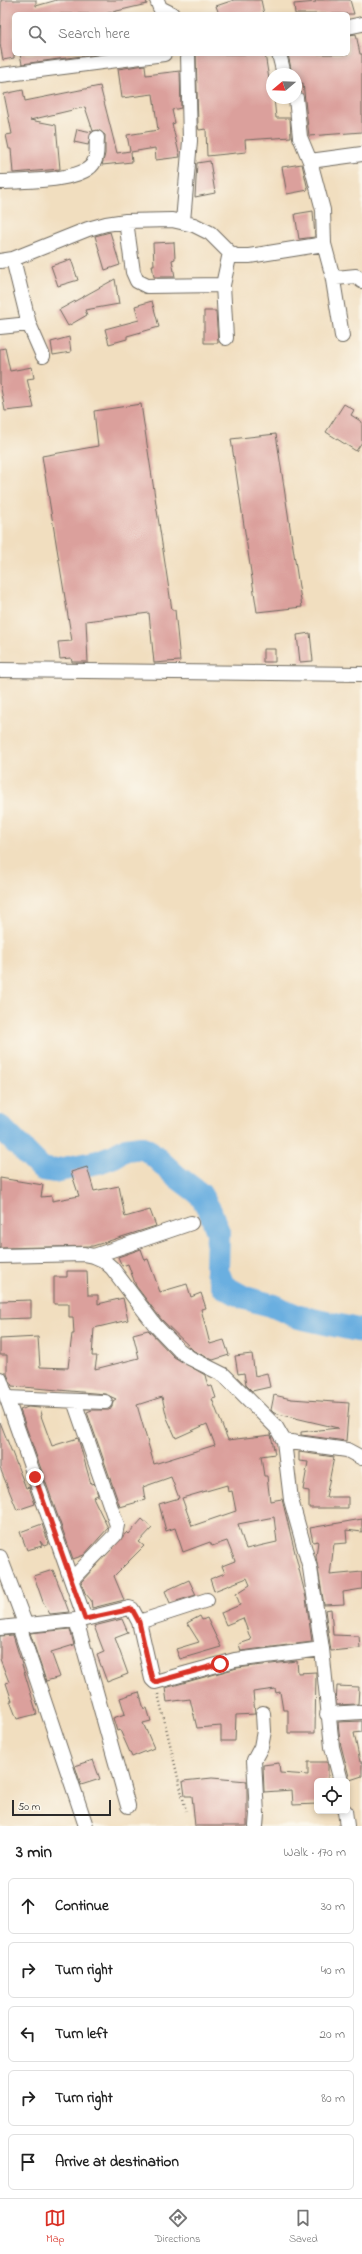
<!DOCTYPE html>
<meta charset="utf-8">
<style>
body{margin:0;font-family:"Indie Flower",sans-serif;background:#f6f6f6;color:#222}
.controls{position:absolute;right:12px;bottom:12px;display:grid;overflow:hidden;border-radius:6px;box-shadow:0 2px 6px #0003}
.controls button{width:36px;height:36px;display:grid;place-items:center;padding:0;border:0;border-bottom:1px solid #e0e0e0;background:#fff;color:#222;font:20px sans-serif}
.compass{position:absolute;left:266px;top:68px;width:36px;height:36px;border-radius:50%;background:#fff;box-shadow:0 2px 6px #0003;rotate:251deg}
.scale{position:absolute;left:12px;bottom:10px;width:99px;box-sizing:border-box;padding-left:4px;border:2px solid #2b2b2b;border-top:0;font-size:11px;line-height:14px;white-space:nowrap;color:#2b2b2b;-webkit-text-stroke:3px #fbf7ec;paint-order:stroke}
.stop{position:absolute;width:12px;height:12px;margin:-9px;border:3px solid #d93025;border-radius:50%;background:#fff}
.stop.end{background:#d93025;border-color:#fff;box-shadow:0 1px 4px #0008}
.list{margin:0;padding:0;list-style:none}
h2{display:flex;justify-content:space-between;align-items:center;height:52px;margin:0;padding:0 16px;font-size:17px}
h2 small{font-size:13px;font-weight:400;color:#767676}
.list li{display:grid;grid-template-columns:26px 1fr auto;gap:12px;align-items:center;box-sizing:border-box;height:56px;margin:0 8px 8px;padding:0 8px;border:1px solid #e0e0e0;border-radius:6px}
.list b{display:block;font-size:15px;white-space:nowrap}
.list em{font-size:13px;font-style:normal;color:#767676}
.icon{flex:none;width:22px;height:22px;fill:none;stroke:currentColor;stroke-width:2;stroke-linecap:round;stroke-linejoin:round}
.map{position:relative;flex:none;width:362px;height:1826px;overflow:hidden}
.search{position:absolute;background:#fff;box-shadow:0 2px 6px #0003;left:12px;right:12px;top:12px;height:44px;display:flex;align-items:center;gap:10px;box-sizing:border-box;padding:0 14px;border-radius:6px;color:#767676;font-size:15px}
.sheet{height:372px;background:#fff}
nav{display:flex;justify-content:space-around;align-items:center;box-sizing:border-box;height:56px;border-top:1px solid #e0e0e0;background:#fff;font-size:11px;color:#767676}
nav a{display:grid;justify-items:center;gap:2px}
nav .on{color:#d93025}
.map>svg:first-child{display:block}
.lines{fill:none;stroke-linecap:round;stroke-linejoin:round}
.river{stroke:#6aafe0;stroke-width:24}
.building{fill:#dba09c;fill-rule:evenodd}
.minor-casing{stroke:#706a5f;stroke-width:16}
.path{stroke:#706a5f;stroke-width:2.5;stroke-dasharray:1 3;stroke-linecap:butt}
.minor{stroke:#fff;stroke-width:14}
.route{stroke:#d93025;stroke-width:5}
</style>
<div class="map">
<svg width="362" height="1826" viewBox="0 0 362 1826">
<rect width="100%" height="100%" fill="#fbf7ec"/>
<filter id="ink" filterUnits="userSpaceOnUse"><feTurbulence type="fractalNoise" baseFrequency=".025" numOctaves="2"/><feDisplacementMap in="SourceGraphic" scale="8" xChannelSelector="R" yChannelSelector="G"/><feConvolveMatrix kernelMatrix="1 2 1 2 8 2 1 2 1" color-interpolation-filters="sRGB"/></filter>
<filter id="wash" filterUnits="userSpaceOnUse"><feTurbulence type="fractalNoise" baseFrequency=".012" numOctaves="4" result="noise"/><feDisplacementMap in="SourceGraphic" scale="16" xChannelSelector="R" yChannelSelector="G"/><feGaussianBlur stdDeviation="0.9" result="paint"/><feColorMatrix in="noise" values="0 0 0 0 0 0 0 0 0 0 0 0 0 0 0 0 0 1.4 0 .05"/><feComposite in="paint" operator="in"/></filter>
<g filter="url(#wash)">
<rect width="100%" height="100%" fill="#f1debf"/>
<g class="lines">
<path class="river" d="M0 1127 42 1169 54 1171 98 1162 114 1156 126 1149 141 1147 150 1152 176 1176 200 1194 210 1211 218 1232 217 1270 223 1286 245 1298 271 1305 299 1317 362 1331"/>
</g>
<g id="blocks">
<path class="building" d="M1 0H36V6L57 0H146L147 4 104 14H14V58L3 60 0 44Z
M234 0H261L264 14H219L216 6Z
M315 0H350L354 14H295L294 4 316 2Z
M356 34 360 54H362V132L309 136 303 83 296 84V74H292L288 54H348V35Z
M20 54H97L22 64Z
M196 54H265L272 98H274L276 118H290L291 137 245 140 246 152 207 156 206 129 199 130 198 126Z
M145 65 146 75 180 71 181 108 172 110 175 123 172 124 180 157 156 160 155 148 131 152 132 162 102 165 105 154V135L98 130 93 131 85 107 30 120 56 125 60 169 13 173 11 149H9L6 135 12 134 4 94 23 90 25 101 100 86 117 153 130 151 127 135 158 130 153 94 122 98 118 69Z
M77 129 92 132 88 145 74 142Z
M210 161 215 193 195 197 197 163Z
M302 164 308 190 287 194 282 167Z
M313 211 315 237 299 239 295 214Z
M110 232 120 265 105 270 95 236Z
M174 242 175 259 172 260 175 277H154L152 265H154L153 243Z
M71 259 78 280 58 286 51 266Z
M115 279 119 304 85 310 87 315 68 326 59 310Z
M152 301 159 327 127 336V339L109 344 105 329 139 320 135 306Z
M204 311H216L218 343H204Z
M69 337 71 352 53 355 51 342Z
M5 348 10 371 32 367 34 378 27 379 34 408 5 411 0 383V349Z
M141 404 172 610H175L180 661 154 663 149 613 86 621 88 662H72L71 658 60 659 58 642 72 641 42 456 98 446 94 411Z
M344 404 354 410 351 415 362 422V442L356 451 326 432Z
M276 434 302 607 257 612 231 439Z
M310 633 313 661 300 662 297 635Z
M263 649H275V662H263Z
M87 1167 94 1191 119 1186 125 1217 150 1210 156 1226 93 1246 0 1248V1178L43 1185 41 1197 52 1196V1201L79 1196 71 1172Z
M141 1249 145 1260 148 1259 160 1292 187 1284 191 1297 201 1293 206 1308 201 1309 210 1344 224 1340 229 1355 213 1360 194 1351 161 1319 136 1286 128 1264 122 1266 118 1257Z
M67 1271H87L88 1295H98V1304L123 1298 128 1320 94 1328 92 1356H97L95 1369 139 1358 133 1334 148 1330 174 1357 205 1375 208 1387 212 1386 216 1398 212 1399 228 1440 271 1435 275 1454 261 1456 264 1476H267L270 1501 282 1499 306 1598 312 1642 241 1651 239 1644 251 1640 243 1618 226 1625 221 1613 240 1605 236 1594 250 1585 247 1578 214 1591 210 1579 225 1573 222 1566 235 1561 227 1541 212 1546 210 1542 183 1552 175 1528 166 1531 159 1504 179 1498 171 1477 143 1487 145 1500 120 1507 87 1412 92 1410H109L112 1406 113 1401 116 1399 105 1394 12 1386 7 1374V1355H0V1339L38 1337 40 1367 68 1368 72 1334H74L73 1317H69V1304H54V1277H67ZM162 1397 167 1418 176 1438 207 1424 215 1445 154 1464 137 1405ZM227 1485 228 1492 232 1491 236 1511 192 1526 182 1498ZM274 1517 277 1542 246 1549 238 1524Z
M31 1300V1318L0 1319V1301Z
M252 1354 255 1376 267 1373 270 1387 252 1391 246 1385 244 1373 238 1374 235 1356Z
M274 1395 291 1399 349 1403 346 1441 301 1435V1432L338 1428 274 1413 271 1410Z
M28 1407 40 1408 42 1415 41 1416 52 1446 78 1438 91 1484 94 1483 98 1495 93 1497 108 1528 84 1555 73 1559 20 1410Z
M0 1422 26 1488 29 1487 35 1504 17 1510 0 1468Z
M299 1452 334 1457 326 1497H348V1508H309V1491L303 1490 308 1462 299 1461Z
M142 1519 152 1528 139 1542 144 1546 114 1576 124 1600 92 1608 91 1600 85 1593 81 1582 127 1532 129 1534Z
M362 1519V1532L346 1530 347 1543 334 1544 330 1575 362 1572V1589L343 1592 344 1604 324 1605 316 1557 318 1541 313 1542 310 1528Z
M42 1524 49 1544 44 1546 40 1541 42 1546 27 1550 20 1532Z
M53 1570 60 1588 69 1612 50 1614 43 1602 34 1576Z
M189 1580 196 1595 170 1603 165 1591Z
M331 1609 333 1635 359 1636 360 1648 331 1651 325 1610Z
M200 1616 202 1620 207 1618 221 1647 180 1659 176 1649 199 1642 187 1623Z
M122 1619 128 1633 115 1638 128 1674 107 1682 97 1655 104 1652 94 1626Z
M70 1629 74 1645 51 1652 60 1677 46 1681 30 1633Z
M13 1635 37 1714 17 1719 10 1701H12L6 1683 9 1682 0 1659V1636Z
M297 1661 298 1673 316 1672 315 1733H288V1710H283L280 1692 276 1693 275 1689 253 1692 255 1714 236 1715 235 1741H221V1726L197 1728 190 1699 167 1702 165 1688 237 1668Z
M337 1686 359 1687 358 1704 336 1705Z
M139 1692 144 1709 147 1708 151 1721 143 1723 154 1748 132 1757 120 1730 117 1731 113 1718 125 1714 120 1698Z
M362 1721V1732L354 1733 360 1762H362V1776L350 1780 340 1742 338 1722Z
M93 1760 100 1779 81 1785 75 1766Z
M308 1762H327L328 1766V1781H317V1804L293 1805 292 1790 264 1792 263 1765 279 1763 280 1773 308 1775Z
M212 1778 247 1781V1826H195L192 1796H185L183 1781Z"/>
</g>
</g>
<g filter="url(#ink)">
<use href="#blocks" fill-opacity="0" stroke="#706a5f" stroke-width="1"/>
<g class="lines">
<g class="minor-casing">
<path id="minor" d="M157 0 160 8 172 14
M348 27 362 24
M279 54 284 74
M1 75 164 54
M296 98 300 137 310 161 323 210 324 244 332 274 336 278 356 276 362 281
M310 161 362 154
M0 182C20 181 85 182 94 162 98 156 96 145 97 138
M126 221 133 272 137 281 147 286 223 285
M183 221 190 141 188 54
M13 259 29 324 43 356
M0 261 13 259 88 229 106 224 126 221 172 220 194 225 210 233 230 253 236 256H249L324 244
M332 274 342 336
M0 327 29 324
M226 338 223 285 230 253
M0 670 362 674
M0 1256 84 1254 94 1256 103 1260 112 1268 155 1325 179 1350 190 1358 224 1375 276 1427 284 1441 291 1500 310 1568 322 1649 332 1747 341 1781
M94 1256 191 1223
M0 1379 85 1619
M7 1398 105 1402
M284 1441 347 1450 362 1458
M0 1557 26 1626
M72 1579 115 1535 117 1525 74 1401
M76 1620 128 1806
M139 1622 207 1600
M19 1626 86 1826
M0 1628 85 1619 129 1608 132 1609 139 1622 152 1679 155 1682 235 1660 322 1649
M327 1714 362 1712
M345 1811 347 1826
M256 1826 257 1814 254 1760 261 1747 264 1731 263 1713"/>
</g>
<path class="path" d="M158 1694 186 1811"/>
<use href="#minor" class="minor"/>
</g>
</g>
<g class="lines" filter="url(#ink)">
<path class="route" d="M35 1477 85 1619 132 1609 139 1622 152 1679 155 1682 220 1664"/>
</g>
</svg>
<div class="controls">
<button><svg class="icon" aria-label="locate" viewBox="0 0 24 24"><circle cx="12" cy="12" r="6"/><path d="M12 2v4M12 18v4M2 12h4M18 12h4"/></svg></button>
</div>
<svg class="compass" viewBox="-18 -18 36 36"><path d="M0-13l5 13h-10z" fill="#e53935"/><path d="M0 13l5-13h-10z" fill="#767676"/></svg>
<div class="scale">50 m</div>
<div class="stop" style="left:220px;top:1664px"></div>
<div class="stop end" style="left:35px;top:1477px"></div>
<div class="search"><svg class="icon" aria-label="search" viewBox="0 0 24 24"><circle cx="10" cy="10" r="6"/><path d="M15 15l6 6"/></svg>Search here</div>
</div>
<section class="sheet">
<h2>3 min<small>Walk · 170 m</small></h2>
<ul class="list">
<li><svg class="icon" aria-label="ahead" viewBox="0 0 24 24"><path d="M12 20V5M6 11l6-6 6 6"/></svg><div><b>Continue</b></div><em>30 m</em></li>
<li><svg class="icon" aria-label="right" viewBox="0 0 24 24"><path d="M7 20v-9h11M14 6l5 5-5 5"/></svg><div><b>Turn right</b></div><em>40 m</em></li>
<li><svg class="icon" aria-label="left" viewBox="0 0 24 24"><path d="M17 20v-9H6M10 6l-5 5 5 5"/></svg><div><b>Turn left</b></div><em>20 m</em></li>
<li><svg class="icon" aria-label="right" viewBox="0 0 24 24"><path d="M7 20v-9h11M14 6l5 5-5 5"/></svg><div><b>Turn right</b></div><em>80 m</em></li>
<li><svg class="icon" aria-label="arrive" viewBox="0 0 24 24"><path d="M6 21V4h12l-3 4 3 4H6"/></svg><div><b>Arrive at destination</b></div></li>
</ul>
</section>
<nav>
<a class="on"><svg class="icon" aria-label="map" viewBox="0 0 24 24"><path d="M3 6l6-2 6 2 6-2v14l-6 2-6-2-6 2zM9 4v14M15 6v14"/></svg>Map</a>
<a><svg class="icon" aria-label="directions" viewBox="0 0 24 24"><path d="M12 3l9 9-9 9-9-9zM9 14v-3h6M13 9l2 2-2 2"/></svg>Directions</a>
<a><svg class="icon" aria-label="saved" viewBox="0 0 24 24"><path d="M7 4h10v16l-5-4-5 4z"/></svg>Saved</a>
</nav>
